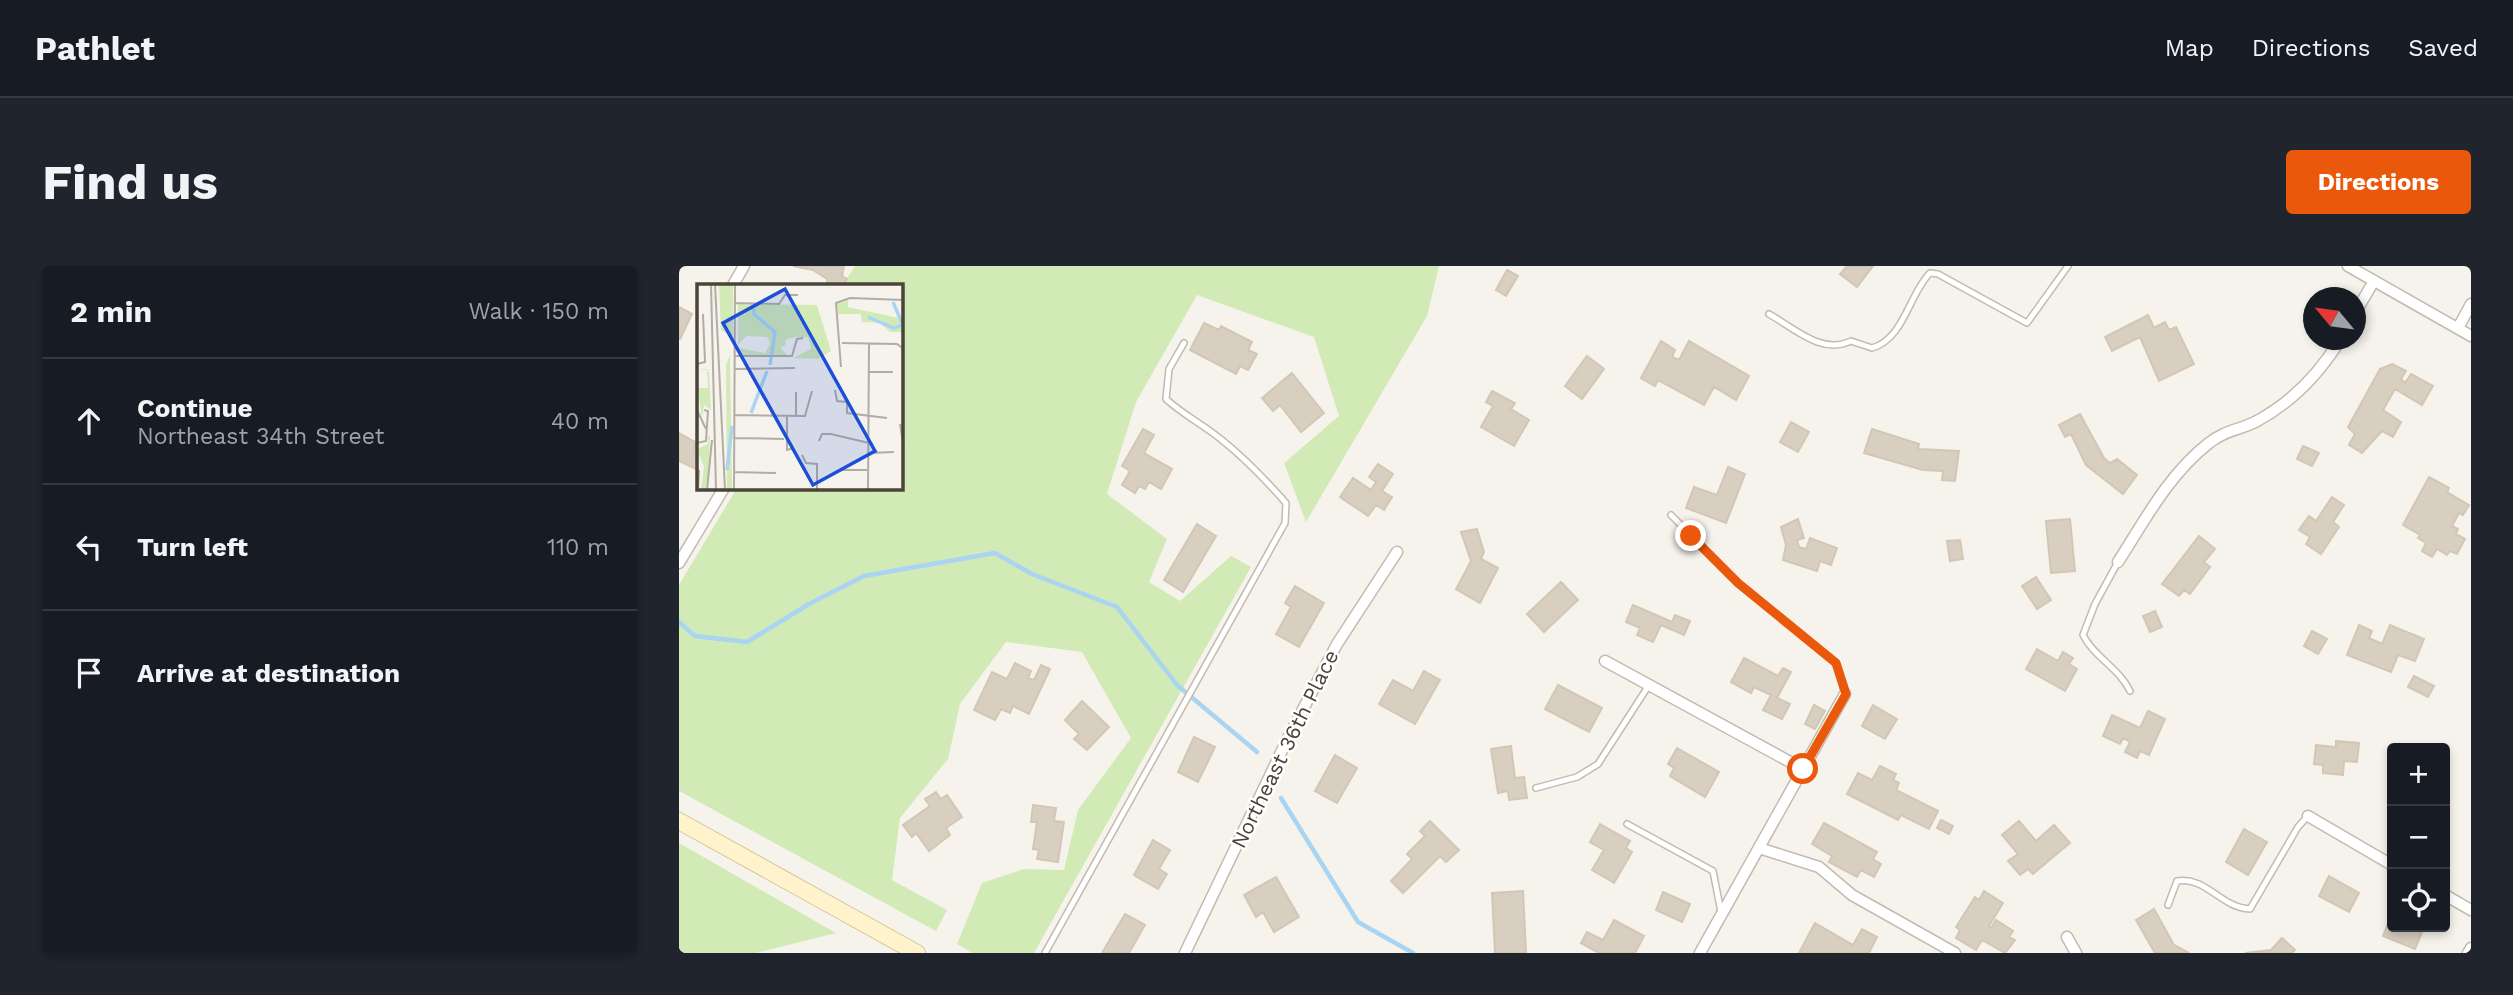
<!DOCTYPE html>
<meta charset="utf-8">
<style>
body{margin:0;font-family:"Work Sans",sans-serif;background:#20242c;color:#f1f3f6}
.controls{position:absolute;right:21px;bottom:21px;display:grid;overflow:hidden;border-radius:7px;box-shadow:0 4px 10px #0003}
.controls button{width:63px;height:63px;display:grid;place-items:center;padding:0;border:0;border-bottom:2px solid #363941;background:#171b24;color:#f1f3f6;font:35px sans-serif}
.compass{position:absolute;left:1624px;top:21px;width:63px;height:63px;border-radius:50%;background:#171b24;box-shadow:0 4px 10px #0003;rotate:299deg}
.stop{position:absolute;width:21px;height:21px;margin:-16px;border:5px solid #ea580c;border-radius:50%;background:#fff}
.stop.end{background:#ea580c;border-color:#fff;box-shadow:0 2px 7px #0008}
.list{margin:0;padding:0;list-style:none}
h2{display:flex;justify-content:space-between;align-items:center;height:91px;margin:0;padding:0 28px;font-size:30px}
h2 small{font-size:23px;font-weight:400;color:#9ea1a6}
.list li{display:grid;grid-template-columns:46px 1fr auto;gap:21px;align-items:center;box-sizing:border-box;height:126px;padding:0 28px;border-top:2px solid #363941}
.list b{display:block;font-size:26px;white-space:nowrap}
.list p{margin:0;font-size:23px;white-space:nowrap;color:#9ea1a6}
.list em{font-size:23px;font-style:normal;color:#9ea1a6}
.icon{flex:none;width:38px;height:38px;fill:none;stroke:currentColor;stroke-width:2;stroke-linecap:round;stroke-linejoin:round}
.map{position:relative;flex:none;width:1792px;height:687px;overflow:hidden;border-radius:7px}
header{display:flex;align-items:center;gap:42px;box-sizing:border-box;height:98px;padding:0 35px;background:#171b24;border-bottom:2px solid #363941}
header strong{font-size:33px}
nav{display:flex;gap:38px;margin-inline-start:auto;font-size:24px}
.intro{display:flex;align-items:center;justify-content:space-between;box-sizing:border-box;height:168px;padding:0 42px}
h1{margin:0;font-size:49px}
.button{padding:18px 32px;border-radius:7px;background:#ea580c;color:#fff;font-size:24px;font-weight:700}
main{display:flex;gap:42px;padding:0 42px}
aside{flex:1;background:#171b24;border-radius:7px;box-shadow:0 4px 10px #0003}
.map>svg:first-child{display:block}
.green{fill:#d2eab5}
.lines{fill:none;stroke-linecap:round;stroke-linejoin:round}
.stream{stroke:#a9d4f2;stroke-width:4.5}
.building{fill:#d8cfc1;stroke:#d3c7b4;stroke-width:2}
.lane-casing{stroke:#c2bbae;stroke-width:8}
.street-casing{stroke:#c2bbae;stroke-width:13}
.secondary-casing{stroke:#d6c79b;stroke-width:18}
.lane{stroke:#fff;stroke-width:5}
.street{stroke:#fff;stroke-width:10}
.secondary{stroke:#fff3cd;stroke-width:16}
.route{stroke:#ea580c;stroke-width:9}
.labels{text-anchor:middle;stroke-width:5;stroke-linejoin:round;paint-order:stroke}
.street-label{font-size:21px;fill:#4b4439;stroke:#fff}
.inset-river{fill:none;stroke:#a9d4f2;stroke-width:3.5}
.inset-road{fill:none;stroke:#b2ada4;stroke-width:2}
.view{fill:#1d4ed8;fill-opacity:0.15;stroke:#1d4ed8;stroke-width:3.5}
.inset-edge{fill:none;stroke:#4b4439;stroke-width:3.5}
</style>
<header>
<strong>Pathlet</strong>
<nav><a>Map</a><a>Directions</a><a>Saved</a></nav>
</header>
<div class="intro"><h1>Find us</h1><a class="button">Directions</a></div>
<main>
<aside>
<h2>2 min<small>Walk · 150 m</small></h2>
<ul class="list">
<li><svg class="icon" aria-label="ahead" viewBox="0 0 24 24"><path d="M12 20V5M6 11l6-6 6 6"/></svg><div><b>Continue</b><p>Northeast 34th Street</p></div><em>40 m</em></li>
<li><svg class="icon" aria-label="left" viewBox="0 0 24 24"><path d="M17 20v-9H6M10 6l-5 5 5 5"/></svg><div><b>Turn left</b></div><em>110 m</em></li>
<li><svg class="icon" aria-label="arrive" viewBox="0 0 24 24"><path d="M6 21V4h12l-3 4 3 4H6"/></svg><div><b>Arrive at destination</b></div></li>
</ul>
</aside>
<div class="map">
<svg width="1792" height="687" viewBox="0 0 1792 687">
<rect width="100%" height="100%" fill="#f6f3ec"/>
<path class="green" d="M176 0H760L748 50 627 256 605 197 660 150 635 71 518 29 457 136 428 228 488 273 470 316 501 335 552 290 572 301 355 687H293L278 678 303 617 345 603 385 604 399 544 452 472 403 386 327 376 281 438 269 493 221 552 213 614 268 644 257 665 0 525V319L58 222H222V19H164Z
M0 577 157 667 77 687H0Z"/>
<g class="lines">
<path class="stream" d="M0 356 16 370 68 376 130 338 185 310 316 287 353 308 438 341 498 419 578 486
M602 532 679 656 734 687"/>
</g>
<path class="building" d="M114 0H165L163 10 168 13 164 19H149L148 13 134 4Z
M1168 0H1194L1178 21 1161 8Z
M828 4 839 10 827 30 817 24Z
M0 41 13 48 1 73H0Z
M1469 49 1475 62 1486 56 1490 64 1497 61 1515 98 1480 115 1461 71 1433 85 1426 71Z
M525 57 540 64 542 60 573 76 569 84 578 88 569 104 561 100 557 108 511 84Z
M982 75 996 84 993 91 1000 94 1010 75 1070 110 1057 134 1035 121 1025 139 979 114 976 120 962 112Z
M908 90 925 103 903 133 886 120Z
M1713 98 1727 105 1722 113 1726 117 1732 108 1754 120 1743 139 1716 123 1704 144 1722 156 1714 171 1703 165 1683 187 1670 179 1676 168 1669 161 1701 103Z
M613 107 645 147 622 166 601 139 594 145 583 132Z
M813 125 836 137 832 143 850 154 835 180 802 161 814 140 807 136Z
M1401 148 1425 192 1431 197 1438 193 1458 209 1444 228 1407 199 1392 168 1386 171 1380 159Z
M1112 156 1130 166 1119 186 1101 176Z
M464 163 475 169 465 187 493 203 482 223 470 216 466 223 460 220 456 227 443 219 451 205 443 200Z
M1193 163 1240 178 1239 183 1280 185 1276 215 1263 214 1264 205 1244 204 1185 187Z
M0 167 18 177 15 182 19 185 17 203 0 195Z
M1624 180 1640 187 1633 200 1618 193Z
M699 198 714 208 703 225 713 231 705 244 697 239 689 250 661 231 674 212 692 224 697 216 690 211Z
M1049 201 1066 208 1047 257 1007 242 1015 221 1038 229Z
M1750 211 1770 222 1768 226 1790 239 1784 249 1780 247 1773 260 1779 263 1777 268 1786 273 1778 288 1771 285 1768 289 1758 283 1753 291 1743 285 1747 277 1739 272 1741 269 1724 259Z
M1653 231 1665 239 1654 256 1660 261 1642 288 1627 278 1631 271 1620 264 1630 250 1637 255Z
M1119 253 1125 272 1118 274 1120 281 1127 283 1131 272 1158 282 1152 299 1141 295 1138 305 1104 294 1107 279 1102 261Z
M1391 253 1396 305 1372 307 1367 255Z
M518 258 537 270 504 326 485 314Z
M798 263 805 286 802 293 819 302 801 337 777 323 792 295 782 266Z
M1520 270 1536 283 1525 296 1531 301 1511 328 1505 324 1500 330 1483 318Z
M1281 274 1284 293 1271 295 1268 275Z
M1357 311 1372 334 1358 343 1343 320Z
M882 316 899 334 865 366 848 348Z
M616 320 645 337 620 381 597 368 612 341 606 337Z
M954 339 993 356 996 349 1011 355 1005 369 982 359 974 376 958 369 961 362 947 356Z
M1476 345 1483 361 1471 366 1464 350Z
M1680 359 1693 365 1690 372 1703 378 1711 359 1745 373 1736 395 1719 389 1712 406 1668 389Z
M1633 365 1648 373 1639 388 1625 380Z
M1358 383 1379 395 1384 386 1394 392 1390 398 1398 403 1386 425 1347 403Z
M1065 392 1099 410 1104 402 1112 406 1098 432 1111 438 1103 453 1084 444 1092 429 1075 421 1072 427 1052 416Z
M336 397 352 405 349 412 355 414 362 399 371 403 350 448 334 440 331 447 322 443 316 454 295 444 313 406 328 413Z
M745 405 761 414 736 458 700 438 714 414 734 425Z
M1735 410 1755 420 1749 431 1729 421Z
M879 419 923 442 910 466 866 443Z
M403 435 430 461 408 484 395 473 400 468 386 454Z
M1135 439 1146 445 1136 463 1126 458Z
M1194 439 1218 453 1206 473 1183 460Z
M1469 445 1486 453 1470 489 1461 485 1458 492 1446 486 1451 476 1444 472 1441 478 1424 470 1433 449 1461 462Z
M515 471 536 481 519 516 499 506Z
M1657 475 1680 477 1678 496 1665 495 1664 509 1644 507V499L1635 498 1637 479 1657 481Z
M832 480 836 512 845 511 848 532 830 534 829 525 819 527 812 483Z
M998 482 1040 506 1026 531 991 510 995 502 989 498Z
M656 489 678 502 658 537 636 525Z
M1201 500 1217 508 1214 514 1220 517 1217 524 1259 545 1250 563 1222 549 1219 554 1168 528 1179 507 1193 514Z
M257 526 262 533 268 529 283 551 267 562 271 569 250 585 237 567 233 571 224 559 251 540 246 533Z
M354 539 377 542 375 555 385 556 379 596 358 593 360 584 354 583 358 556H352Z
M1262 554 1274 560 1270 568 1258 562Z
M751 555 780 584 767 596 761 590 724 627 712 615 733 593 728 588 746 570 741 565Z
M1340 555 1357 575 1375 559 1391 577 1354 608 1349 603 1341 609 1329 595 1339 588 1323 569Z
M1145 557 1198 586 1194 593 1202 598 1195 611 1182 604 1178 611 1150 596 1153 590 1133 578Z
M921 558 951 575 947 582 953 586 935 617 913 604 925 584 911 576Z
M1565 563 1588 576 1569 609 1547 596Z
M474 574 491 584 480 603 488 608 479 623 455 609Z
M1650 610 1680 627 1670 646 1640 630Z
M597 611 620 651 595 666 584 646 577 651 565 629Z
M844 625 847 687H816L813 627Z
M1305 625 1324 637 1310 660 1312 662 1317 654 1334 665 1330 671 1336 674 1326 687 1303 674 1297 684 1277 672 1281 664 1277 661 1296 631 1300 634Z
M984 626 1011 638 1003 656 977 644Z
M1475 643 1495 679 1510 687H1476L1457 654Z
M1713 647V661H1745L1736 683 1704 670Z
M446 648 466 659 450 687H423Z
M935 654 965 670 956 687H920L902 677 908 666 924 674Z
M1136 657 1174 679 1183 663 1198 671 1190 687H1120Z
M1603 672 1616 684 1613 687H1566L1592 684Z"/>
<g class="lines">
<g class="lane-casing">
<path id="lane" d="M1090 48C1116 63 1143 89 1172 75L1193 82C1225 73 1230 28 1251 7L1259 8 1348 57 1389 0
M992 249 1059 317 1157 397 1166 428
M1439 296 1416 338 1404 369C1415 391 1440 402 1451 425
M857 522 898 511 919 498 970 419
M948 558 1034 605 1042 646
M1489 639 1498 615C1527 610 1542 642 1571 643L1619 561 1629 550
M366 687 606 257 607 237C584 211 559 185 531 165 516 154 501 146 487 133L490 103 505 77"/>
</g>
<g class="street-casing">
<path id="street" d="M1669 0 1792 70
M54 19 65 0
M1676 47 1695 15
M1779 62 1792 38
M1439 296C1466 254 1490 208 1530 177 1546 164 1561 164 1578 155 1613 136 1640 108 1661 74
M0 297 45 222
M926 395 1124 503
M1629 550 1713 599
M1080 582 1140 601 1173 629 1276 687
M1766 629 1792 644
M1388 671 1397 687
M506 687 609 472 658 378 718 286
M1021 687 1166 428
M1789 687 1792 682"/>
</g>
<g class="secondary-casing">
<path id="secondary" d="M0 555 238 687"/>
</g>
<use href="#lane" class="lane"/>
<use href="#street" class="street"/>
<use href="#secondary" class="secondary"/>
</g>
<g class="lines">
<path class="route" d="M1012 270 1059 317 1157 397 1167 428 1124 503"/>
</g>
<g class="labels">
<g class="street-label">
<text transform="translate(606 483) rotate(-64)" y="7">Northeast 36th Place</text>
</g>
</g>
<g transform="translate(18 18)">
<rect width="206" height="206" fill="#f6f3ec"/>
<path d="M22 0H36V52L24 46ZM151 16V23L206 35V48H193L183 39 165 38 164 30H141L140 20ZM41 20 120 21 134 67 121 75 96 74 114 65 111 53H99L89 55 88 62 83 63 90 71H41V64L68 69 73 60 70 53 49 52 41 61ZM33 71 35 206H30L29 81ZM10 85 12 89 14 126 7 121 5 134 0 99 2 104H11L10 86 0 85ZM11 152H13L11 195 8 206H4L7 183 0 165 11 160Z" fill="#d2eab5"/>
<path class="inset-river" d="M196 18 205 39M56 22 57 30 78 48 73 81M171 33 197 44 207 40M54 129 70 87M30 186 35 142"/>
<path class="inset-road" d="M14 0 19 206M18 0 28 206M38 19 82 20 88 11H101M145 59 200 60 207 65M38 72H95L100 55 106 54M0 80 8 78 6 30M144 83 139 19 153 14 207 16M38 85 98 84M172 88H196M138 106 140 117 150 118V129L190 134M99 108V131M0 126 9 145M38 131 108 132 115 107M90 131V166L97 164M203 140 207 164M38 154 87 155M122 157 125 150H134L172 159M0 159 9 157 11 127 7 126M172 169 197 168M105 171 109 179 120 180V206M145 186H171M37 188 79 189M0 195 2 186 1 206M10 206 15 156M37 206 38 0M171 206 172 60"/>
<path class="view" d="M88 5 178 167 116 201 26 39Z"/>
<rect width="206" height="206" class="inset-edge"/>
</g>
</svg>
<div class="controls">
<button>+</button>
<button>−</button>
<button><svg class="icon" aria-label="locate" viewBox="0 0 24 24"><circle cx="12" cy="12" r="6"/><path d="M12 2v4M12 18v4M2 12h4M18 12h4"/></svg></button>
</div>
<svg class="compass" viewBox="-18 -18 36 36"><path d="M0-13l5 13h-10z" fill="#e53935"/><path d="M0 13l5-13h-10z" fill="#9ea1a6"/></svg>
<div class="stop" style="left:1124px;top:503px"></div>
<div class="stop end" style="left:1012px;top:270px"></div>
</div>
</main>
